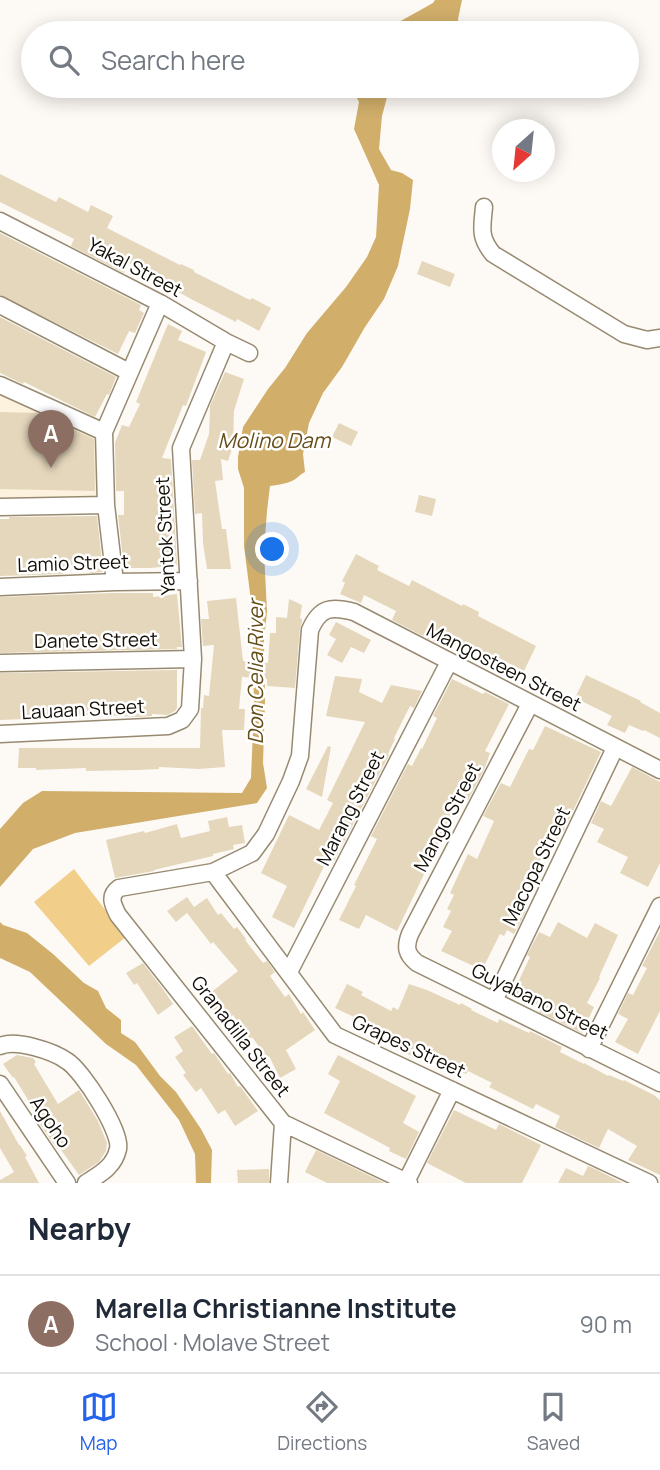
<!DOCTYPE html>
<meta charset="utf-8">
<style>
body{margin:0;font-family:Manrope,sans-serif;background:#f2f2f3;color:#1f2937}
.compass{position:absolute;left:492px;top:119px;width:63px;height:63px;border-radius:50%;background:#fff;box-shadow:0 4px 18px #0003;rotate:207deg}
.you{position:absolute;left:273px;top:550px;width:24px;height:24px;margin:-18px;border:5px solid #fff;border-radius:50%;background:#1a73e8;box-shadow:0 0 0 10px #1a73e833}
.badge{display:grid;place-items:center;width:46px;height:46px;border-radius:50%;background:#2563eb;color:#fff;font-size:23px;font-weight:700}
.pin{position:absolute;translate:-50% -58px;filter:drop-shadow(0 2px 4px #0008)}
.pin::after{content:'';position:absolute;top:37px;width:24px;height:21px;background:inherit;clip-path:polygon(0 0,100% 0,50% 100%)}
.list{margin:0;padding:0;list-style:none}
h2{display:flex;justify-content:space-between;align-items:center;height:91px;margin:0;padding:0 28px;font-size:30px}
h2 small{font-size:23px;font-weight:400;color:#747a83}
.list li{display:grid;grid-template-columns:46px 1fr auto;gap:21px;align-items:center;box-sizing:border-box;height:98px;padding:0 28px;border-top:2px solid #e0e1e3}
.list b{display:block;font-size:26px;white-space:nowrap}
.list p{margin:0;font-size:23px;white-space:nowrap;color:#747a83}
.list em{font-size:23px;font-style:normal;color:#747a83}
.icon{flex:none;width:38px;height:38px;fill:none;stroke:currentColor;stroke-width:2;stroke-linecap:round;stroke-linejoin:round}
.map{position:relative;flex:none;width:660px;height:1183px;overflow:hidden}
.search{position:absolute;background:#fff;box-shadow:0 4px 18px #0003;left:21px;right:21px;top:21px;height:77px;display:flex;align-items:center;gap:18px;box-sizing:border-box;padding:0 24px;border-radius:38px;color:#747a83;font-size:26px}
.sheet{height:189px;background:#fff}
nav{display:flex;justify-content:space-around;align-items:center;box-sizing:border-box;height:98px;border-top:2px solid #e0e1e3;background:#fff;font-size:19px;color:#747a83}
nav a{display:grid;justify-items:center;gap:4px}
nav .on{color:#2563eb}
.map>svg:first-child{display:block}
.built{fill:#fdf2de}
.green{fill:#f1cf8b}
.water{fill:#d1ae6a}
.building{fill:#e5d7bc}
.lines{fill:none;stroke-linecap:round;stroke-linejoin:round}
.street-casing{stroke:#978a71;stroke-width:19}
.street{stroke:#fff;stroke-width:16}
.labels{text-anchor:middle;stroke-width:5;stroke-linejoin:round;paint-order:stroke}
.street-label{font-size:19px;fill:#130e06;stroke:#fff}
.water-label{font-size:21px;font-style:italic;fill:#654d19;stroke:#fff}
</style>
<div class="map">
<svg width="660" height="1183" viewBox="0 0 660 1183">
<rect width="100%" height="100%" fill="#fdfaf5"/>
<path class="built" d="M0 388 101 433 103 502 0 504Z"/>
<path class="green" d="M74 869 126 937 89 966 34 902Z"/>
<path class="water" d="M435 0H462L458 19 460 30 453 33H379L433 3Z
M351 86H390L382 116 379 149 391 170 402 173 413 180 410 209 398 266 384 299 365 327 342 367 323 393 309 423 303 454 305 472C300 474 297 479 292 481 285 484 277 485 270 486L267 511 264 551 267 612 264 640 265 701 263 763 267 788 257 803 75 833 33 849 0 887V829L23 803 42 791 242 793 251 778 254 706 252 609 244 546V488L238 469V457L243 427 268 389 285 368 307 333 346 287 367 257 376 237 379 185 354 129 359 102Z
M0 922 3 925 27 933 53 954 84 983 98 991 106 1008 121 1020V1033L135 1042 160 1076 176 1092 201 1129 212 1150 211 1183H196L195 1154 179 1120 136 1065 106 1044 30 972 0 958Z"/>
<path class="building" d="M0 174 56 202 59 197 88 212 91 205 113 216 107 228 180 265 181 264 194 270V272L250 300 252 298 271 308 259 331 237 319 236 322 191 299 154 278 155 276 129 263 124 273 71 246 74 239 0 202Z
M0 233 141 305 139 310 144 313 135 333 129 331 118 354 0 295Z
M422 261 455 274 450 287 417 274Z
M0 317 116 377 109 395 107 394 95 417 24 382 23 384 0 373Z
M168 324 182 331 178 340 206 352 186 406 183 405 162 458 171 459 177 565 151 568H124L118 515H124V491H116L115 443 122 425 129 427 140 404 136 402Z
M225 372 244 379 234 411 233 446 228 461 221 459 223 480 215 481 222 529H226L231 569H207L203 543 202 513 195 514 192 460H200L209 434 210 406Z
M0 412 37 413 94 439 95 491 0 489Z
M339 423 358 432 351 446 332 437Z
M419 495 436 499 432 516 415 512Z
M97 516 103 572 90 573 89 564 62 567 63 574 0 576V519H9V517Z
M356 554 379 566 377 570 409 586 412 580 462 606 463 604 479 612 478 616 536 646 524 671 499 658 497 662 443 634 438 644 392 620 396 611 364 595 361 603 340 594 345 583 342 581Z
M112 593H153V597L177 594 182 647H177V649L0 653V597Z
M236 598 243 661 268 663 270 633H276V617L287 618 289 599 302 605 300 618 302 619V622L300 629 295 688 267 686V679L242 677 239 709H245L244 730H222L225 767 199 769 159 767V769L138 770 86 771V768L36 770V768H18L19 748H200L201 708H203L204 695 209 696 214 645 203 646 201 619H209L207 601Z
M336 622 371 640 364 653 351 647 342 663 327 655 336 639 329 635Z
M177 670V708L175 711 168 715 152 714V716L137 717 99 715H49L50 718 0 720V673Z
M586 675 641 701 640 702 660 713V738L644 730 643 731 629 725 625 733 607 725 612 716 575 698Z
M335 676 362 679 359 692 382 703 391 685 422 691 414 708 410 706 394 738 395 739 388 754 389 755 333 863 327 860 294 928 272 917 287 886 261 873 289 815 319 830 333 803 327 800 365 722 326 716Z
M452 679 483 694 485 692 509 704 485 751 490 753 484 770 468 800 463 797 459 806 457 805 397 931 366 915 359 929 339 920 356 886 354 885 377 839 371 836 408 764 412 766 421 748 422 749 437 718 433 716Z
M545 726 601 752 563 832 562 831 553 849 547 846 529 882 527 880 515 906 526 911 514 934 507 930 504 936 500 934 482 970 441 951 452 931 443 927 451 911 447 909 454 895 450 893 468 854 477 859 494 821 483 816 501 783 510 787 529 749 533 750Z
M328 746 331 747 322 797 306 789Z
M632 767 660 782V863L648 887 620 873 628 857 597 842 604 829 591 823 601 801 611 806Z
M227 817 229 827 242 825 245 843 233 845 234 849 213 854V856L154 870V871L115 878 106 840 144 831 145 833 177 824 181 838 210 831 208 821Z
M187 897 194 907 207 898 218 915 221 913 234 929 237 927 246 939 245 940 263 963 267 961 275 972 270 976 285 997 289 994 301 1014 303 1012 315 1030 286 1050 296 1069 280 1078 269 1056 267 1058 252 1037 250 1039 233 1015 224 1022 204 998 238 971 213 942 211 944 187 913 176 922 167 911Z
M558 922 587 938 595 923 618 935 599 977 600 978 587 1003 594 1007 582 1033 539 1012 542 1007 513 993 530 957 527 955 539 932 550 937Z
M660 931V1011L638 1054 615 1042 628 1019 618 1014 628 993 633 995 647 968 642 966Z
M143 963 163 989 173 1004 158 1015 137 983 134 985 126 973Z
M347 984 363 992 361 995 391 1011 393 1007 398 1010 409 984 427 990 460 1005 461 1003 472 1009 471 1010 498 1023 499 1019 529 1033 530 1031 562 1047 560 1052 584 1064V1063L608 1076 609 1075 623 1081 624 1080 654 1095 660 1100V1175L628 1160 637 1146 608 1129 599 1148 555 1127 560 1116 536 1104 533 1109 489 1087 492 1083 468 1071 466 1074 424 1052 420 1060 397 1049 402 1040 335 1008Z
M192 1026 212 1054 214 1053 228 1074 230 1073 238 1087 240 1086 258 1111 235 1126 225 1110 218 1114 201 1088 196 1092 183 1075 186 1073 175 1057 183 1051 174 1037Z
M17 1055 33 1058 36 1062 34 1064 58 1104 79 1090 98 1121 107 1143 106 1151 99 1162 79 1175 59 1147 57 1149 35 1117 38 1116 14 1077 13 1078 3 1064Z
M338 1055 416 1096 403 1123 419 1132 406 1159 389 1151 390 1148 324 1113 340 1081 328 1074Z
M454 1110 496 1130 499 1124 541 1145 522 1183H466L427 1163Z
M0 1111 19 1145H20L27 1156 25 1157 39 1183H0V1180L14 1172 0 1148Z
M316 1150 385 1183H327L305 1172Z
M588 1166 595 1169 623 1183H558L566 1168 583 1176Z
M269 1169V1183H238L237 1170Z"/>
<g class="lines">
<g class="street-casing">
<path id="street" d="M484 207C482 228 479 237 493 254L624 334 647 340 660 338
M0 221 160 303 226 342 249 353
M0 305 129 372
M0 385 104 432
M0 507 106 505
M115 582 106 505 104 432 160 303
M0 587 115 582 189 581
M0 663 193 659
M530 704 410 934C405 947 406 954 417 963L660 1083
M0 734 168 726 182 720 190 709 193 659 181 448 226 342
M213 872 335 1035 649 1183
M289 972 449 662
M494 1001 615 748
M0 1046C16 1039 53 1051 67 1061 82 1070 122 1132 118 1149 114 1167 100 1174 86 1183
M589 1049 660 906
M0 1084 67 1183
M406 1182 452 1090
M279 1183 283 1123
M409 1183 283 1123 118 915C113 905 108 896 119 888L213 872 252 853 266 834 291 781 300 756 310 630C320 607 331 606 354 612L660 770"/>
</g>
<use href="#street" class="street"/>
</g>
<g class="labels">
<g class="street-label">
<text transform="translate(135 267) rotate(28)" y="7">Yakal Street</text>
<text transform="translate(165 536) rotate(-93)" y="7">Yantok Street</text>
<text transform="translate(73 563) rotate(-2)" y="7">Lamio Street</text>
<text transform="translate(96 640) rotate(-1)" y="7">Danete Street</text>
<text transform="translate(504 667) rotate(27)" y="7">Mangosteen Street</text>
<text transform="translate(83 709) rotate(-3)" y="7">Lauaan Street</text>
<text transform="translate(350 808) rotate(-63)" y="7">Marang Street</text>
<text transform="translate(447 817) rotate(-62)" y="7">Mango Street</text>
<text transform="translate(536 866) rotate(-64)" y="7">Macopa Street</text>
<text transform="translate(540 1001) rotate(26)" y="7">Guyabano Street</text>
<text transform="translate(241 1036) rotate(52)" y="7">Granadilla Street</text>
<text transform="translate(409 1046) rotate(25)" y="7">Grapes Street</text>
<text transform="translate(51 1122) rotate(56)" y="7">Agoho</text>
</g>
<g class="water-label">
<text x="274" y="448">Molino Dam</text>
<text transform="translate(256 672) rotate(-90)" y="7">Don Celia River</text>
</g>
</g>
</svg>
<svg class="compass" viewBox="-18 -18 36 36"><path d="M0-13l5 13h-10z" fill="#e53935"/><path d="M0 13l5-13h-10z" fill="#747a83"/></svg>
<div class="you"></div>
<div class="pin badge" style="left:51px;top:468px;background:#8d6e63">A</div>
<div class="search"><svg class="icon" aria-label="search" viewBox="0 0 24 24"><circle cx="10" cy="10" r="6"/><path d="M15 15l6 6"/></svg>Search here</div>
</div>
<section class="sheet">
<h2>Nearby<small></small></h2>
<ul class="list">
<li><span class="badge" style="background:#8d6e63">A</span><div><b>Marella Christianne Institute</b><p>School · Molave Street</p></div><em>90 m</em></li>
</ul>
</section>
<nav>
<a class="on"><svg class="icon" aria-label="map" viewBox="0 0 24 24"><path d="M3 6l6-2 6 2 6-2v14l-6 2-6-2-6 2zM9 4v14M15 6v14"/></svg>Map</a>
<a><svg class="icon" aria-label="directions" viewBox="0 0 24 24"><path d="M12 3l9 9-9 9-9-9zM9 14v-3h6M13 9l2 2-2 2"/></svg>Directions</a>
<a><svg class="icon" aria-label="saved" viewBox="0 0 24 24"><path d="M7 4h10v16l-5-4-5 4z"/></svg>Saved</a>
</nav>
